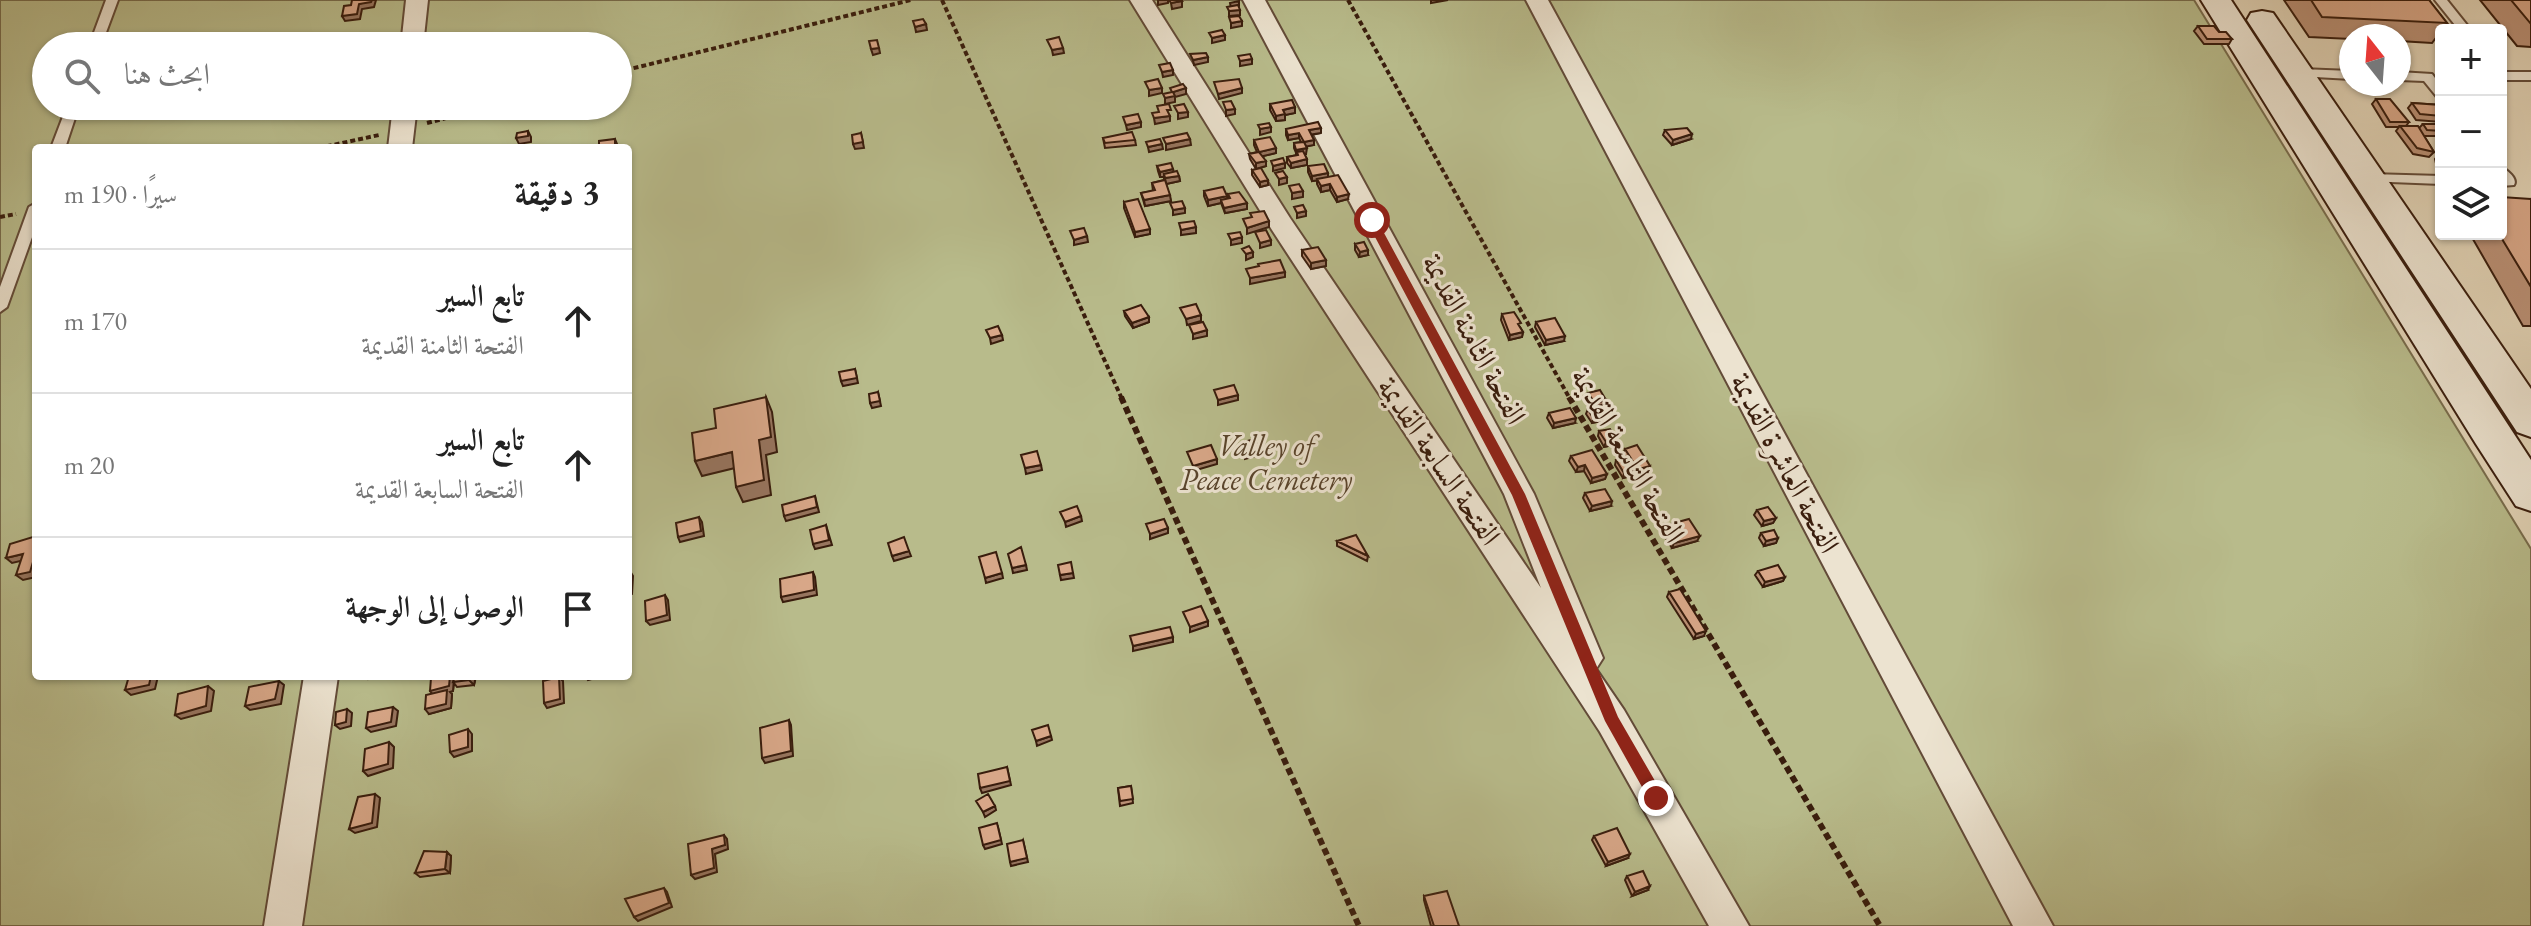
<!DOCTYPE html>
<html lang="ar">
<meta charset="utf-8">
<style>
body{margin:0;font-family:"EB Garamond",Amiri,serif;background:#f2f2f2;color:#222;direction:rtl}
.controls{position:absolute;right:24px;top:24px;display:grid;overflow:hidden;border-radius:8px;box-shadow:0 2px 6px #0004}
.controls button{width:72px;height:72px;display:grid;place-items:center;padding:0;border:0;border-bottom:2px solid #e0e0e0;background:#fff;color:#222;font:40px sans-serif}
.compass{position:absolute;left:2339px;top:24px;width:72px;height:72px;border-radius:50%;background:#fff;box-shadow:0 2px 6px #0004;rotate:343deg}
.stop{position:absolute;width:24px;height:24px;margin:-18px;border:6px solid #8f2418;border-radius:50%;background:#fff}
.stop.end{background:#8f2418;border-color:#fff;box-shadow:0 2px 8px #0008}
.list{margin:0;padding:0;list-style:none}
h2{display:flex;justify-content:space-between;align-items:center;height:104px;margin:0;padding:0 32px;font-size:34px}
h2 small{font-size:26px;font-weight:400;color:#767676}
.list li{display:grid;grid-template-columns:52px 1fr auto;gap:24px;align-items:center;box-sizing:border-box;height:144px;padding:0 32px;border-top:2px solid #e0e0e0}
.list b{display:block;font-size:30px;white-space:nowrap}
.list p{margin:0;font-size:26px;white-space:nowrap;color:#767676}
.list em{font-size:26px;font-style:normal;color:#767676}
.icon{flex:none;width:44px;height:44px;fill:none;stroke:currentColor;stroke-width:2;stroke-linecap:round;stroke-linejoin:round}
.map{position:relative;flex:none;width:2531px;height:926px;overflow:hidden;direction:ltr}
.search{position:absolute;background:#fff;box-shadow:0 2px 6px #0004;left:32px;top:32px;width:600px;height:88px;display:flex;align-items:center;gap:20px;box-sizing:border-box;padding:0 28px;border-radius:44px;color:#767676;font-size:30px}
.panel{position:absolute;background:#fff;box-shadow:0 2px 6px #0004;left:32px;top:144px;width:600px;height:536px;border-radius:8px;direction:rtl}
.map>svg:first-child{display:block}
.green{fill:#b8bb8b;stroke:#786c4c;stroke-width:2;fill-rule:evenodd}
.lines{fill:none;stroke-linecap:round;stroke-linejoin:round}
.service-casing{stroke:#634b38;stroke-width:4}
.minor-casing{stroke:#634b38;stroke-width:4}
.secondary-casing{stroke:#391d0d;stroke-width:4}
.path-far1{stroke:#391d0d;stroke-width:4;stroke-dasharray:5 3;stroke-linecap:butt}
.path{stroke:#391d0d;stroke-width:6;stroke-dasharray:7 4;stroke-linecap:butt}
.service{fill:#ece3d0;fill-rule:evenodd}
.minor{fill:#ece3d0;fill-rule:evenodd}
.secondary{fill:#ece3d0;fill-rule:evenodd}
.wall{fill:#ba9075;stroke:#391d0d;stroke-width:2}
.shaded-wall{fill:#97755f;stroke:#391d0d;stroke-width:2}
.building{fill:#d8a788;stroke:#391d0d;stroke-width:2}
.route{fill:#8f2418}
.labels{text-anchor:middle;stroke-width:6;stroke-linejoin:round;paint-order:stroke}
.street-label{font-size:30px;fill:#391d0d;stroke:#ece3d0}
.park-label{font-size:30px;font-style:italic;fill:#59442c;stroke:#ece3d0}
</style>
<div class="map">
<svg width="2531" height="926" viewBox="0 0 2531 926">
<rect width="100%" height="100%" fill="#e2d4b7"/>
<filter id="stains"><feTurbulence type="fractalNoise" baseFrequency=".0025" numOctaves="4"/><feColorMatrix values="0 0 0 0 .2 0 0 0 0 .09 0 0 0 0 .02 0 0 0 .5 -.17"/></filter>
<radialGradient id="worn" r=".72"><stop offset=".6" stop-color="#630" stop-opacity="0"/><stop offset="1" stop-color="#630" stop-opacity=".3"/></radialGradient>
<path class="green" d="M0 0H2194L2531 549V926H0ZM46 46H618V106H46ZM36 148H628V676H36Z"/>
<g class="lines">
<g class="service-casing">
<path id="service" d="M106 0H118L101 46H89Z
M2435 0H2447L2471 30H2459Z
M2301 69 2351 71V79L2297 76 2295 73Z
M2399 72 2432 74 2441 86V98L2437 97 2424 81 2399 80Z
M2501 72H2531V80H2501Z
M67 106H79L65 148H51Z
M2501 168C2507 169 2518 179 2514 185L2501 186Z
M2370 174 2441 176V184L2365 181 2363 178Z
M36 203V226L7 307 0 312V287L29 207Z"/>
</g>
<g class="minor-casing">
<path id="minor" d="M406 0H428L423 46H401Z
M1130 0H1152L1290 218 1541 588 1504 494 1243 0H1265L1534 494 1603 658 1596 669 1624 710 1749 926H1709L1600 732 1272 230Z
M1526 0H1548L2053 926H2013Z
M393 106H417L412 148H388Z
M304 676H338L302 926H264Z"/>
</g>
<g class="secondary-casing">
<path id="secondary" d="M2201 0H2231L2531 460V511L2516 506 2476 444Z
M2262 11 2273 13 2531 389V437L2517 432 2247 20 2251 13Z"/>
</g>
<path class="path-far1" d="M942 0 1122 399
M1348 0 1570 399
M618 72 911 0
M427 123 492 106
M319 148 379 135
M0 217 16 214"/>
<path class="path" d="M1121 397 1359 926
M1569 397 1880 926"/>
<use href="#service" class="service"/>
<use href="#minor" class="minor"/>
<use href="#secondary" class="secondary"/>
</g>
<path class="wall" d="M2284 0H2429L2447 23 2432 43 2399 41V36H2351V39L2309 37Z
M2480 0H2531V47L2517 46Z
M2198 26 2219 32 2232 39 2229 44H2204L2194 31Z
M2346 53H2351V67H2348L2342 58Z
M2376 99 2409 122 2406 126 2419 128 2423 124H2441V136H2424L2434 152 2429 157 2413 154 2396 131 2399 127H2386L2372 104Z
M2412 103 2441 105V122L2416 120 2408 108Z
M1270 104 1295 107V113L1285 115V120L1276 121 1270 110Z
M1286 129 1321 133 1311 135 1314 145 1306 146V154H1304L1307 159V165L1291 168 1287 163V157L1297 155 1294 148V143L1301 142 1299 138 1288 140 1286 135Z
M1665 130 1691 139 1672 145 1663 135Z
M1103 138 1135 140 1136 145 1105 148Z
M1254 140 1276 148V153L1263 156 1266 166 1256 169 1250 159 1249 154 1257 152 1254 145Z
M2440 153H2441V168H2437L2435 159Z
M1157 166 1174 172 1179 176 1180 181 1166 184 1171 201 1145 206 1141 193 1153 191 1152 183 1164 180V177H1160L1158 171Z
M1308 166 1328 177 1348 199 1337 202 1330 190 1321 192 1317 184V180L1312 181 1308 172Z
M1252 170 1268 185 1260 187 1252 175Z
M1204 191 1227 196 1228 198V194L1247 203V209L1225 213 1221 203 1208 206 1204 196Z
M2531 199V326H2523L2470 234H2501Z
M1124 202 1150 229V234L1135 237 1124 208Z
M1355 244 1368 255 1359 257 1355 250Z
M1302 250 1326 260V266L1311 269 1302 256Z
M1124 311 1149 317V322L1133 328 1125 316Z
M1502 314 1520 327 1523 332 1522 337 1509 340 1501 320Z
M1536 322 1564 341 1545 345 1535 327Z
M1588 393 1606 400 1605 405 1603 406 1608 414 1607 420 1592 423 1586 414 1588 409 1593 407 1587 398Z
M1549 413 1575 423 1553 428 1547 418Z
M1599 431 1616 440 1614 445 1604 447 1598 436Z
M1625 449 1648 471 1623 478 1615 465 1616 460 1626 457 1623 454Z
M1571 456 1607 474 1605 479 1591 483 1584 471 1576 472 1569 461Z
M1585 493 1611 506 1590 511 1583 498Z
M1757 510 1776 518 1773 523 1762 526 1754 515Z
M1663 526 1697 541 1672 548 1661 531Z
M1761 533 1778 538 1776 543 1764 546 1759 538Z
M1337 541 1368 556 1367 561 1337 546Z
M1758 571 1785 577 1783 581 1763 587 1755 575Z
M1669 592 1704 636 1694 639 1667 597Z
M455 676H476L474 685 457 687 454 683 453 691 450 692 452 694 451 708 429 714 432 694 454 679Z
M1131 786 1133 803 1120 806 1118 788Z
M1594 836 1628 858 1606 866 1592 840Z
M451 856 450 873 420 877 415 873Z
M1627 876 1648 890 1632 896 1625 880Z
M1424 896 1459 926H1431L1424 900Z"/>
<path class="shaded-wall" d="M372 0H376L374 7 362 9 360 19 345 21 342 16 359 4Z
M1158 0H1168V3L1158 5Z
M1431 0H1448L1431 3Z
M1182 1V7L1172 9 1171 3Z
M1239 1V6L1231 8 1230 3Z
M1240 10V15L1229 16V11Z
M1242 21V26L1231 28V23Z
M926 24 927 30 916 32 915 27Z
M1225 35V40L1212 43V38Z
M879 48 880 53 873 55 871 49Z
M1063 48 1064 53 1053 55 1052 50Z
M1208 57V62L1194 65 1193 60Z
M1252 59V64L1240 66V61Z
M1173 70V75L1163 77 1162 72Z
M1162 88V93L1149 96V90Z
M1186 88V94L1175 97V102L1165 104V98L1173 92Z
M1242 88V93L1219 99 1218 94Z
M1295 107V113L1285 115V120L1276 121V116L1283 110Z
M1235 109V114L1226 116V110Z
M1188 112V117L1178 119V113Z
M1170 116V121L1155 124 1154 118Z
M1141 122V127L1127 130 1126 125Z
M1271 127V132L1260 135V129Z
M1321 128V133L1308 135 1309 130Z
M528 131 531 137V142L519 144 516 138Z
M861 133 864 148 855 149 853 144Z
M1299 133V138L1288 140V135Z
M1692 134 1691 139 1672 145 1673 140Z
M615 139 617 144V148H599Z
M1190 139 1191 145 1166 150V144Z
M1314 140V145L1304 147V142Z
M1162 144 1163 149 1149 152 1148 147Z
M1276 148V153L1259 157V152Z
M1307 148 1306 154 1298 155 1297 152 1296 155V150Z
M1307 159V165L1291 168V163Z
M1266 161V166L1256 169V163Z
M1285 163V168L1273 171V166Z
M1173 169 1174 174H1164V177H1160V172Z
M1328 173V179L1312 181V176Z
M1179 176 1180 181 1166 184 1165 178Z
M1287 177V183L1279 185V179Z
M1268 180V185L1260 187V182Z
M1330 184V190L1321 192V186Z
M1303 191V197L1292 199V193Z
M1349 194 1348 199 1337 202V197Z
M1170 195 1171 201 1145 206 1144 200Z
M1227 196 1228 202 1221 200V203L1208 206V200Z
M1247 203V209L1225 213 1224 208Z
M1185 208V213L1173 215V210Z
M1306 211V216L1297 218V213Z
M1269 221V227L1247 234V228Z
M1196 227V233L1181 235V230Z
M1150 229V234L1135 237V232Z
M1087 236 1088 242 1074 245V240Z
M1242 237V243L1231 245V240Z
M1271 240V245L1260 248V243Z
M1368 250V255L1359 257 1360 252Z
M1253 252V257L1246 260V254Z
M1326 260V266L1311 269V263Z
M1285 272V277L1250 284V278Z
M1201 315V321L1187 325 1186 319Z
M1149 317V322L1133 328 1132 323Z
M1207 330V336L1193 339V334Z
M1523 332 1522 337 1509 340 1510 335Z
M1002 335 1003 340 991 344 990 338Z
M1565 336 1564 341 1545 345 1546 340Z
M855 369 858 383 843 386 841 381Z
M878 392 881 406 872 408 870 403Z
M1238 395V400L1218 405V400Z
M766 397 772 412 777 452 766 455 771 495 743 502 736 487 759 440Z
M1606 400 1605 405 1593 408 1595 403Z
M1608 414 1607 420 1592 423 1593 418Z
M1576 418 1575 423 1553 428 1554 423Z
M1616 440 1614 445 1604 447 1606 442Z
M1260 450V455L1245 459V454Z
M732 452 739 467 702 476 695 461Z
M1217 459V464L1193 471V466Z
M1041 465 1042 470 1026 474 1025 468Z
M1585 465 1584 471 1576 472 1578 467Z
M1650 466 1648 471 1623 478 1624 473Z
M1607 474 1605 479 1591 483 1592 478Z
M815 496 819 512 786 521 784 516Z
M1612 501 1611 506 1590 511 1592 506Z
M1081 516 1082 521 1066 527 1065 522Z
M699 517 702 522 704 536 680 542 678 537Z
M1776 518 1773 523 1762 526 1764 521Z
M826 525 832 545 815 549 813 544Z
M1168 528V533L1150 539V534Z
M1700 536 1697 541 1672 548 1674 543Z
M1778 538 1776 543 1764 546 1766 541Z
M909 551 911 556 894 561 892 556Z
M36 552V577L23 580 16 575Z
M23 554 29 559 12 563 6 558Z
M1026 565 1027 570 1013 573 1012 568Z
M630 571 633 576 632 594 628 595Z
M813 572 815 577 817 595 783 602 781 597Z
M1002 573 1003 578 986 583 985 578Z
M1073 573 1074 578 1061 580 1060 575Z
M1785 577 1783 581 1763 587 1765 582Z
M665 595 668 600 670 620 650 625 646 621Z
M1208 621V626L1190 632V627Z
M1706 631 1704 636 1694 639 1696 634Z
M1173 637V642L1133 651V646Z
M151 676H158L155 689 131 695 125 690Z
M365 676H378L368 679Z
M450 676H452L454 678 453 691 450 692 452 694 451 708 429 714 425 709 434 696 430 691Z
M471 676H476L474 685 469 680Z
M585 676H602L588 680Z
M559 677 563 681 564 703 547 708 544 703Z
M279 681 284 685 281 704 250 710 245 706Z
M208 686 214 691 211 711 181 719 175 715Z
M393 707 398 711 396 726 371 732 366 728Z
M347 709 352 713 351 726 340 729 335 725Z
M789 720 791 725 793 756 765 763 762 758Z
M468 729 472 734V751L454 757 450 752Z
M1051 736 1052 740 1037 746 1036 741Z
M389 742 394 747 393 768 368 776 363 771Z
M1007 767 1011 785 982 793 980 788Z
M375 794 380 798 377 827 355 833 349 829Z
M995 806 996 810 985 817 983 812Z
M998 827 1002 844 985 849 983 845Z
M724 835 727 839 728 849 715 854 717 872 695 879 691 875Z
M1023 840 1028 862 1011 866 1010 862Z
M447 852 451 856 450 873 445 869Z
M1630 854 1628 858 1606 866 1608 862Z
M1650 886 1648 890 1632 896 1635 892Z
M664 888 667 892 672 907 638 921 634 917Z"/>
<path class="building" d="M352 0H372L371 2 359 4 357 14 342 16 344 6 351 5Z
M1169 0H1181L1182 1 1171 3Z
M2311 0H2429L2447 23 2322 17Z
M2511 0H2531V24Z
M1238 5 1240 10 1229 11 1227 7Z
M1239 16 1242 21 1231 23 1229 17Z
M923 19 926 24 915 27 913 21Z
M2198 26H2214L2219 32H2226L2232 39H2207Z
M1222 30 1225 35 1212 38 1209 33Z
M1059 37 1063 48 1052 50 1047 40Z
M877 40 879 48 871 49 869 41Z
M1206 53 1208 57 1193 60 1190 54Z
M1250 54 1252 59 1240 61 1238 56Z
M1170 63 1173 70 1162 72 1159 65Z
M1158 79 1162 88 1149 90 1145 82Z
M1239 79 1242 88 1218 94 1214 82Z
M1183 84 1186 88 1173 92 1175 96 1165 98 1163 94 1172 92 1170 88Z
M2376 99H2390L2409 122H2390Z
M1292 100 1295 107 1283 110 1285 114 1276 116 1270 104Z
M1231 101 1235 109 1226 110 1223 102Z
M2412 103 2441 105V116L2420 114Z
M1169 104 1171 110H1167L1170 116 1154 118 1152 113 1159 112 1157 106Z
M1184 104 1188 112 1178 113 1174 106Z
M1138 114 1141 122 1126 125 1123 117Z
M1318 122 1321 128 1309 130 1314 140 1304 142 1299 133 1288 135 1286 129Z
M1269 123 1271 127 1260 129 1258 125Z
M2423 124H2441V131L2427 130Z
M2400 126H2418L2434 152 2417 148Z
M1687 128 1692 134 1673 140 1665 130Z
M528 131V136L516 138 517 133Z
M1132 132 1135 140 1105 143 1103 138Z
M861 133 863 142 853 144 852 135Z
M1187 133 1190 139 1166 144 1163 138Z
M1270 137 1276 148 1259 152 1266 161 1256 163 1249 154 1259 152 1254 140Z
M615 139V145L599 148V141Z
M1160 139 1162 144 1148 147 1146 142Z
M1304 142 1307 148 1296 150 1294 143Z
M1303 151 1307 159 1291 163 1287 157 1298 155 1297 152Z
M1283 158 1285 163 1273 166 1271 161Z
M1171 163 1173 169 1160 172 1157 166Z
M1324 164 1328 173 1312 176 1308 166Z
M1261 168 1268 180 1260 182 1252 170Z
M1177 171 1179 176 1165 178 1164 174Z
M1283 171 1287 177 1279 179 1275 173Z
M1338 175 1349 194 1337 197 1330 184 1321 186 1317 179Z
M1165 180 1170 195 1144 200 1141 193 1155 190 1152 183Z
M1299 184 1303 191 1292 193 1289 186Z
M1223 187 1227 196 1208 200 1204 191Z
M1239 192 1247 203 1224 208 1221 200 1230 198 1228 194Z
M2501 197 2531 199V287L2499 234H2501Z
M1138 199 1150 229 1135 232 1124 202Z
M1182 201 1185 208 1173 210 1170 203Z
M1303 205 1306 211 1297 213 1294 207Z
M1264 211 1269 221 1247 228 1243 219 1252 217 1250 213Z
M1194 221 1196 227 1181 230 1179 223Z
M1084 228 1087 236 1074 240 1070 231Z
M1266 230 1271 240 1260 243 1255 232Z
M1240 232 1242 237 1231 240 1228 234Z
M1364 242 1368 250 1360 252 1355 244Z
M1249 246 1253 252 1246 254 1242 249Z
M1318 247 1326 260 1311 263 1302 250Z
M1280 260 1285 272 1250 278 1246 269 1259 266 1258 264Z
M1196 304 1201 315 1186 319 1180 308Z
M1141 305 1149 317 1132 323 1124 311Z
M1514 312 1521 323 1518 324 1523 332 1510 335 1502 314Z
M1555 318 1565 336 1546 340 1536 322Z
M1203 322 1207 330 1193 334 1189 325Z
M998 326 1002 335 990 338 986 330Z
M855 369 857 378 841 381 839 372Z
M1234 385 1238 395 1218 400 1214 390Z
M1600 390 1606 400 1595 403 1588 393Z
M878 392 880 401 870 403 869 394Z
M766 397 771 437 759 440 764 480 736 487 732 452 695 461 692 433 716 428 714 409Z
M1602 405 1608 414 1593 418 1588 409Z
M1570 408 1576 418 1554 423 1549 413Z
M1610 429 1616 440 1606 442 1599 431Z
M1255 439 1260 450 1245 454 1240 443Z
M1211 445 1217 459 1193 466 1187 452Z
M1637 445 1650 466 1624 473 1616 460 1626 457 1630 464 1634 463 1625 449Z
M1592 450 1607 474 1592 478 1585 465 1578 467 1571 456Z
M1037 451 1041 465 1025 468 1021 455Z
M1605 489 1612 501 1592 506 1585 493Z
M815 496 817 507 784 516 782 505Z
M1077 506 1081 516 1065 522 1060 512Z
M1768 507 1776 518 1764 521 1757 510Z
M699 517 701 531 678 537 676 523Z
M1164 519 1168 528 1150 534 1146 524Z
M1689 519 1700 536 1674 543 1663 526Z
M826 525 829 540 813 544 810 530Z
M1774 530 1778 538 1766 541 1761 533Z
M1356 535 1368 556 1337 541Z
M36 536V552L30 572 16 575 23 554 6 558 10 544Z
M904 537 909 551 892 556 888 543Z
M1021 547 1026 565 1012 568 1008 554Z
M996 552 1002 573 985 578 979 557Z
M1071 562 1073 573 1060 575 1058 565Z
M1778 565 1785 577 1765 582 1758 571Z
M630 571 629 590H628V572Z
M813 572 814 590 781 597 780 579Z
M1680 589 1706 631 1696 634 1669 592Z
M665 595 667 615 646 621 645 601Z
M1201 606 1208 621 1190 627 1183 612Z
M1170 627 1173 637 1133 646 1130 636Z
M129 676H151L149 685 125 690Z
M440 676H450L449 686 430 691 431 678Z
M455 676H471L469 680 453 682Z
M559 677 560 699 544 703 543 681Z
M279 681 275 699 245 706 249 687Z
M208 686 206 706 175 715 178 694Z
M447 690 446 704 425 709 426 695Z
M393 707 391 722 366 728 368 712Z
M347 709 346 722 335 725 336 712Z
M789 720 791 751 762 758 760 728Z
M1048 725 1051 736 1036 741 1032 730Z
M468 729V747L450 752 449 735Z
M389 742 388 764 363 771 365 749Z
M1007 767 1010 781 980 788 978 774Z
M1131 786 1133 799 1120 801 1118 788Z
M375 794 372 823 349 829 358 797Z
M988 794 995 806 983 812 976 801Z
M997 823 1001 840 983 845 979 828Z
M1617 828 1630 854 1608 862 1594 836Z
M724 835 725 845 712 849 714 868 691 875 688 844Z
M1023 840 1027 858 1010 862 1007 844Z
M424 851 447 852 445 869 415 873Z
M1643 871 1650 886 1635 892 1627 876Z
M664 888 669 903 634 917 625 899Z
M1447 891 1459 926H1434L1424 896Z"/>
<path class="route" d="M1372 216 1377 220 1525 494 1618 717 1662 793V803H1651L1605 721 1512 495 1366 220Z"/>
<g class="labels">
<g class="street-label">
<text transform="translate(1474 339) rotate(62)" y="10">الفتحة الثامنة القديمة</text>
<text transform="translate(1628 455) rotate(60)" y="10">الفتحة التاسعة القديمة</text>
<text transform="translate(1439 461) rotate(56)" y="10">الفتحة السابعة القديمة</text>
<text transform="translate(1785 463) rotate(62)" y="10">الفتحة العاشرة القديمة</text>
</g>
<g class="park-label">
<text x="1266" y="456">Valley of<tspan x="1266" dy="34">Peace Cemetery</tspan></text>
</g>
</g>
<rect width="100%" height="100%" filter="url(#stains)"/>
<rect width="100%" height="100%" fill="url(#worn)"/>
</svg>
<div class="controls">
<button>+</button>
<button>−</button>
<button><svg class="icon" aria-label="layers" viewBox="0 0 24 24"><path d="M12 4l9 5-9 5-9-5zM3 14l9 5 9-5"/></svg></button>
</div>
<svg class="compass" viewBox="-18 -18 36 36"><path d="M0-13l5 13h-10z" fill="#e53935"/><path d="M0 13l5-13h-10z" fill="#767676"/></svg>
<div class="stop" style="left:1372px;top:220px"></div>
<div class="stop end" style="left:1656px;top:798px"></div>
<div class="search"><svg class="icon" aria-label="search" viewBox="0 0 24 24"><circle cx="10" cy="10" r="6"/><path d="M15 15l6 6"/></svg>ابحث هنا</div>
<section class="panel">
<h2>3 دقيقة<small>سيرًا · 190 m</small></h2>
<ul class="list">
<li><svg class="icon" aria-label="ahead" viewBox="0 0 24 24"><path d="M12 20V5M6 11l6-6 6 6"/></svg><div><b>تابع السير</b><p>الفتحة الثامنة القديمة</p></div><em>170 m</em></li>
<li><svg class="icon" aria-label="ahead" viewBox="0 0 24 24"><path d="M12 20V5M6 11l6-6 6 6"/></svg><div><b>تابع السير</b><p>الفتحة السابعة القديمة</p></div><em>20 m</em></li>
<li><svg class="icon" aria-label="arrive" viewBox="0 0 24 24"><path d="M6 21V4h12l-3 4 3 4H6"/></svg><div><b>الوصول إلى الوجهة</b></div></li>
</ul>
</section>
</div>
